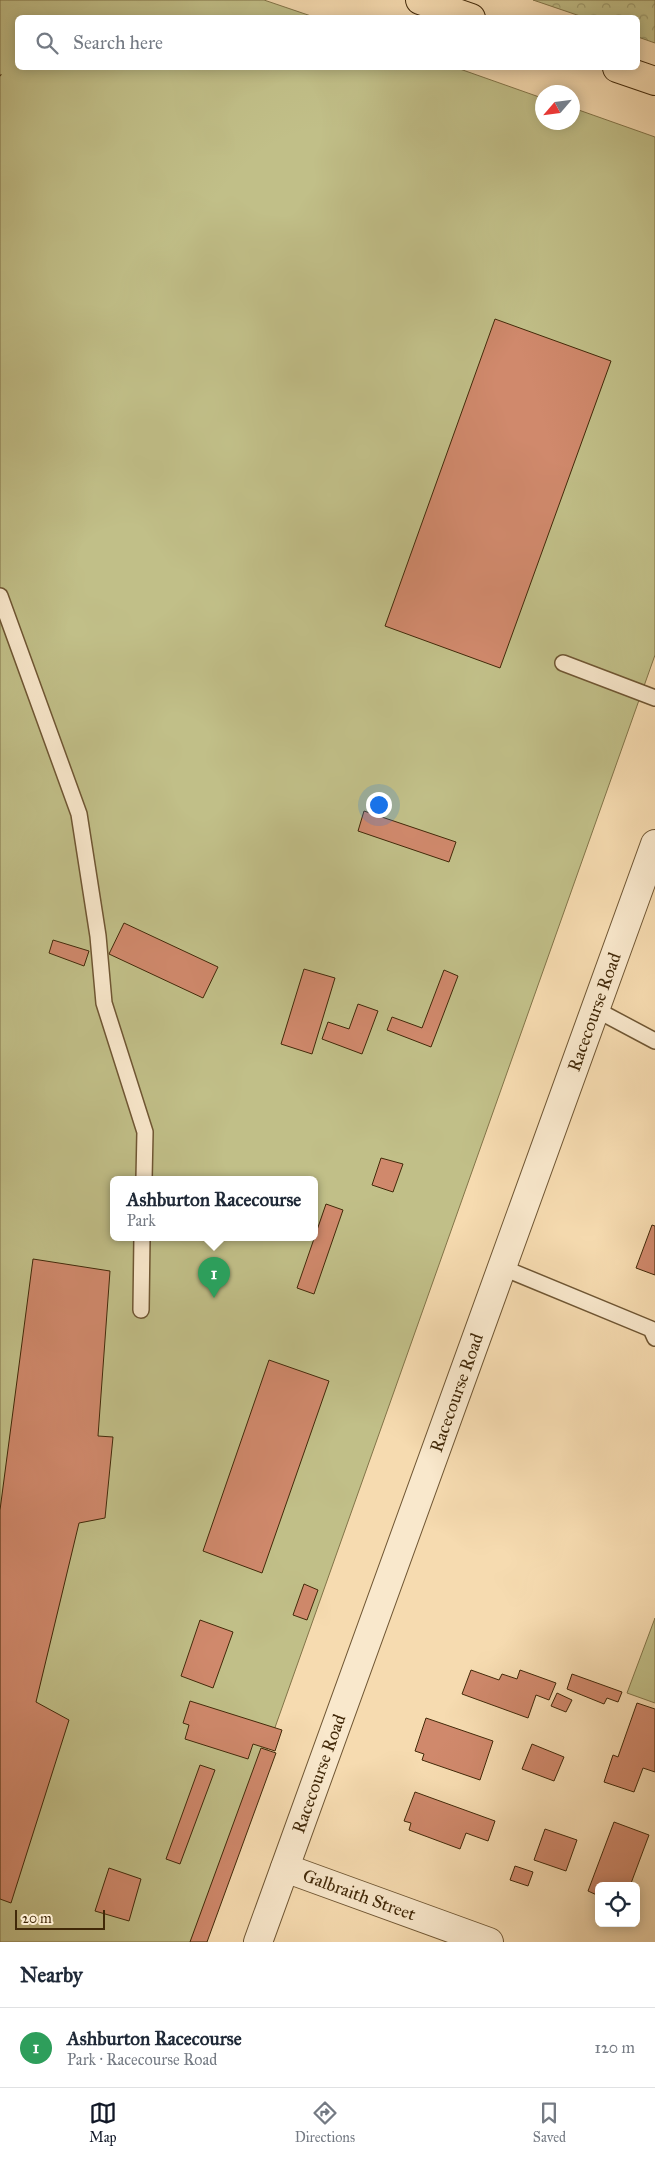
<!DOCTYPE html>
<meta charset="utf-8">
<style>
body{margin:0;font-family:"IM FELL Great Primer",serif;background:#f6f6f7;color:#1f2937}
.controls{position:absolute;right:15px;bottom:15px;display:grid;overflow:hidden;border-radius:8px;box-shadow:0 2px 12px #0003}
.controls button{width:45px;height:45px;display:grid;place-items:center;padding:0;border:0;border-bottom:1px solid #e0e1e3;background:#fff;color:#1f2937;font:25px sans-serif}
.compass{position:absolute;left:535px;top:85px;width:45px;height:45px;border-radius:50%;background:#fff;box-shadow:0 2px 12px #0003;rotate:242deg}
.scale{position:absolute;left:15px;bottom:12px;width:90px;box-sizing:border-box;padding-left:5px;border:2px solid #422909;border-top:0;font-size:14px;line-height:18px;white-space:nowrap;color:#422909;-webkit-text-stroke:4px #f9e8cc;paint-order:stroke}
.you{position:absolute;left:378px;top:804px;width:18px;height:18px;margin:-12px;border:4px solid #fff;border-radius:50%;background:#1a73e8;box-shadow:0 0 0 8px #1a73e833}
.badge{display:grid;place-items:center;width:32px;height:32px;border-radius:50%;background:#111827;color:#fff;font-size:16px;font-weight:700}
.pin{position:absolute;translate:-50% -41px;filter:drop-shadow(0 1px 2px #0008)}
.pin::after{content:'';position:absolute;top:26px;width:18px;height:15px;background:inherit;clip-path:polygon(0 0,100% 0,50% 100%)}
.popup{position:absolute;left:110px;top:1176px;width:208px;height:65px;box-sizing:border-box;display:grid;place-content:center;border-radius:8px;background:#fff;filter:drop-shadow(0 1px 4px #0005);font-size:16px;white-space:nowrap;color:#747a83}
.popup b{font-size:19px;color:#1f2937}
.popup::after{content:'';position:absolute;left:50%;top:100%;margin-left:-10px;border:10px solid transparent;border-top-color:#fff}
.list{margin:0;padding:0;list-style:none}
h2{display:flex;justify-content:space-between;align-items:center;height:65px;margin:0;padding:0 20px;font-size:21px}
h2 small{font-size:16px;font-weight:400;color:#747a83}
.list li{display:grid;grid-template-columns:32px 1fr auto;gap:15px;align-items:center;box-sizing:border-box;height:80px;padding:0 20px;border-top:1px solid #e0e1e3}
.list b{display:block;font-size:19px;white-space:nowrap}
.list p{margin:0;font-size:16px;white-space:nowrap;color:#747a83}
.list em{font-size:16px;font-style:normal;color:#747a83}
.icon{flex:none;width:28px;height:28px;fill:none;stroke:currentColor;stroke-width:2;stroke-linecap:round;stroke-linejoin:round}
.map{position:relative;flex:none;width:655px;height:1942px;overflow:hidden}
.search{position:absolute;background:#fff;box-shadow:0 2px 12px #0003;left:15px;right:15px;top:15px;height:55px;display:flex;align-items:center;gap:12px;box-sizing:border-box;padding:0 18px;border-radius:8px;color:#747a83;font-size:19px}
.sheet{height:145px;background:#fff}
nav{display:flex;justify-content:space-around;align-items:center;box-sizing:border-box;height:70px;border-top:1px solid #e0e1e3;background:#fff;font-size:14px;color:#747a83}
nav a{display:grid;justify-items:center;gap:2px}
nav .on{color:#111827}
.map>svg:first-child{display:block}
.forest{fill:url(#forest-crowns);stroke:#827448}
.park{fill:#c1bf88;stroke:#827448;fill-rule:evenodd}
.building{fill:#d0896c;stroke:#422909}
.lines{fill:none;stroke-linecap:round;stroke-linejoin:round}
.service-casing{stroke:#6f5633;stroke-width:18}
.minor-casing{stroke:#6f5633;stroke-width:30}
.tertiary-casing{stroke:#6f5633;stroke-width:30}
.trunk-casing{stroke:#422909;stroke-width:30}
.path{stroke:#422909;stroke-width:3;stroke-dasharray:1 2.5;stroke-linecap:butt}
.service{stroke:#f9e8cc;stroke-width:15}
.minor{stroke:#f9e8cc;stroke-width:28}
.tertiary{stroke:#f9e8cc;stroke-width:28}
.trunk{stroke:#f6dbb0;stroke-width:28}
.labels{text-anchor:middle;stroke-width:4.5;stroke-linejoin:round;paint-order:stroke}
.street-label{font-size:18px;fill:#422909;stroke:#f9e8cc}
</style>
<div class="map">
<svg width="655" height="1942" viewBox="0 0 655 1942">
<defs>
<pattern id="forest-crowns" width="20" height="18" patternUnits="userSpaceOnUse" patternTransform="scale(1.25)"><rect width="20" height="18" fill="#c1bf88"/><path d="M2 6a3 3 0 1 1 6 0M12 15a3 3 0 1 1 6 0" fill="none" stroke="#9e9b6d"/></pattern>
</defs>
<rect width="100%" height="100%" fill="#f6dbb0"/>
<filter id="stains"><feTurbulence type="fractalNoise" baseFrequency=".004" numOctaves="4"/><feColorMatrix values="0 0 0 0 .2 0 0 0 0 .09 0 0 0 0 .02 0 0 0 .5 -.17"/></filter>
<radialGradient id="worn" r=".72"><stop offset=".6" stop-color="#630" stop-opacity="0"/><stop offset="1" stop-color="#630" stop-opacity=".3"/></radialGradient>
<path class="forest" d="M533 0H655V43L638 37V18L583 17Z"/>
<path class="park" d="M0 0H264L314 17 18 18V68H457L542 98V122H572L573 108 655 137V655L199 1942H0ZM114 1179H314V1237H114Z
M655 1618V1703L627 1693Z"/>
<path class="building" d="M495 319 611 361 500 668 385 626Z
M364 811 456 842 449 862 358 831Z
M124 923 218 967 203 998 109 954Z
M53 940 89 951 84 966 49 953Z
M304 969 335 978 312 1054 281 1044Z
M444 970 458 976 431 1047 387 1030 392 1017 422 1028Z
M358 1004 378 1011 362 1054 322 1039 328 1022 349 1029Z
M381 1158 403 1164 393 1192 372 1185Z
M326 1204 343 1210 314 1294 297 1288Z
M652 1225 655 1226V1275L636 1268Z
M33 1259 110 1271 98 1436 113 1437 105 1518 79 1523 36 1702 69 1720 11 1903 0 1899V1510Z
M269 1360 329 1381 262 1573 203 1551Z
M304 1584 318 1590 307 1620 293 1615Z
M200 1620 233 1632 213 1688 181 1676Z
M471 1670 499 1680 502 1674 517 1679 520 1670 556 1683 549 1700 536 1695 528 1718 462 1694Z
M572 1674 622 1692 618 1702 607 1698 604 1704 567 1689Z
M557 1693 572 1700 566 1712 551 1706Z
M190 1701 282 1730 275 1751 253 1744 248 1759 185 1739 189 1725 183 1723Z
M637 1703 655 1709V1772L643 1768 634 1792 604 1782 613 1755 618 1757Z
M426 1718 493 1741 480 1780 422 1760 424 1754 415 1751Z
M532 1744 564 1757 554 1781 522 1769Z
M261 1748 276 1753 207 1942H190Z
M200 1765 215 1770 180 1864 166 1859Z
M415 1792 495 1821 488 1841 466 1833 460 1849 409 1830 411 1823 404 1821Z
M614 1822 649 1835 630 1886H599V1896L588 1891Z
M545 1829 577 1840 566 1871 534 1860Z
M515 1866 533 1872 528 1886 510 1880Z
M109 1868 141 1879 129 1921 95 1911Z"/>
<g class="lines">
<g class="service-casing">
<path id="service" d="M0 596 79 814 98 936 104 1003 145 1132 144 1179
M563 663 655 698
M595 1009 655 1041
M501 1267 651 1329 655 1338
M141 1310 142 1237"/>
</g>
<g class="minor-casing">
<g id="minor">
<path id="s1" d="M285 1868 489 1942"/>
</g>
</g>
<g class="tertiary-casing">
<g id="tertiary">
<path id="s2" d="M258 1942 655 844"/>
</g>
</g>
<g class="trunk-casing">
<path id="trunk" d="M420 0 471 18
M617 68 655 81"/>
</g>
<path class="path" d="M0 75 1 76"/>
<use href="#service" class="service"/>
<use href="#minor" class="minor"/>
<use href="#tertiary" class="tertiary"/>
<use href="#trunk" class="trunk"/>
</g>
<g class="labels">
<g class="street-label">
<text dy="6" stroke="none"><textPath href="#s2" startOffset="989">Racecourse Road</textPath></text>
<text dy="6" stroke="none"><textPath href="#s2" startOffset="584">Racecourse Road</textPath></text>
<text dy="6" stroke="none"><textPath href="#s2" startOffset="179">Racecourse Road</textPath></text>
<text dy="6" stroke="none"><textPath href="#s1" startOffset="79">Galbraith Street</textPath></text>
</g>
</g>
<rect width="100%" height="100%" filter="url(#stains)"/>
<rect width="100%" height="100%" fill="url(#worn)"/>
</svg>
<div class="controls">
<button><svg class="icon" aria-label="locate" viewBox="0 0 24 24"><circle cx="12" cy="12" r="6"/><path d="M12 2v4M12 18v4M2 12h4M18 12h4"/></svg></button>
</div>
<svg class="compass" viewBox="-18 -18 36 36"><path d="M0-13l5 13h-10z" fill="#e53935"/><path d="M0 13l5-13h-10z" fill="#747a83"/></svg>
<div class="scale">20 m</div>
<div class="you"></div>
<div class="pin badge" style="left:214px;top:1298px;background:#2e9e5b">1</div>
<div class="popup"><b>Ashburton Racecourse</b>Park</div>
<div class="search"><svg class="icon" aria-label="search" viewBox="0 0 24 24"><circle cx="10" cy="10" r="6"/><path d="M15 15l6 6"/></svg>Search here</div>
</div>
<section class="sheet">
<h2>Nearby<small></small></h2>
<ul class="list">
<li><span class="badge" style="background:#2e9e5b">1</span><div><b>Ashburton Racecourse</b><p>Park · Racecourse Road</p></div><em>120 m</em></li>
</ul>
</section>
<nav>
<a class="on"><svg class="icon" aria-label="map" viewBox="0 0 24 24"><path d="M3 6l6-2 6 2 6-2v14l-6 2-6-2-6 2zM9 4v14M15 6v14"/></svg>Map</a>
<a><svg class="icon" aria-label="directions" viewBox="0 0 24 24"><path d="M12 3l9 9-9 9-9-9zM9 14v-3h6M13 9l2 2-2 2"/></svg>Directions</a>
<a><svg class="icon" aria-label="saved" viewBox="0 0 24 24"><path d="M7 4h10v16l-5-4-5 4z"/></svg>Saved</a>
</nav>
